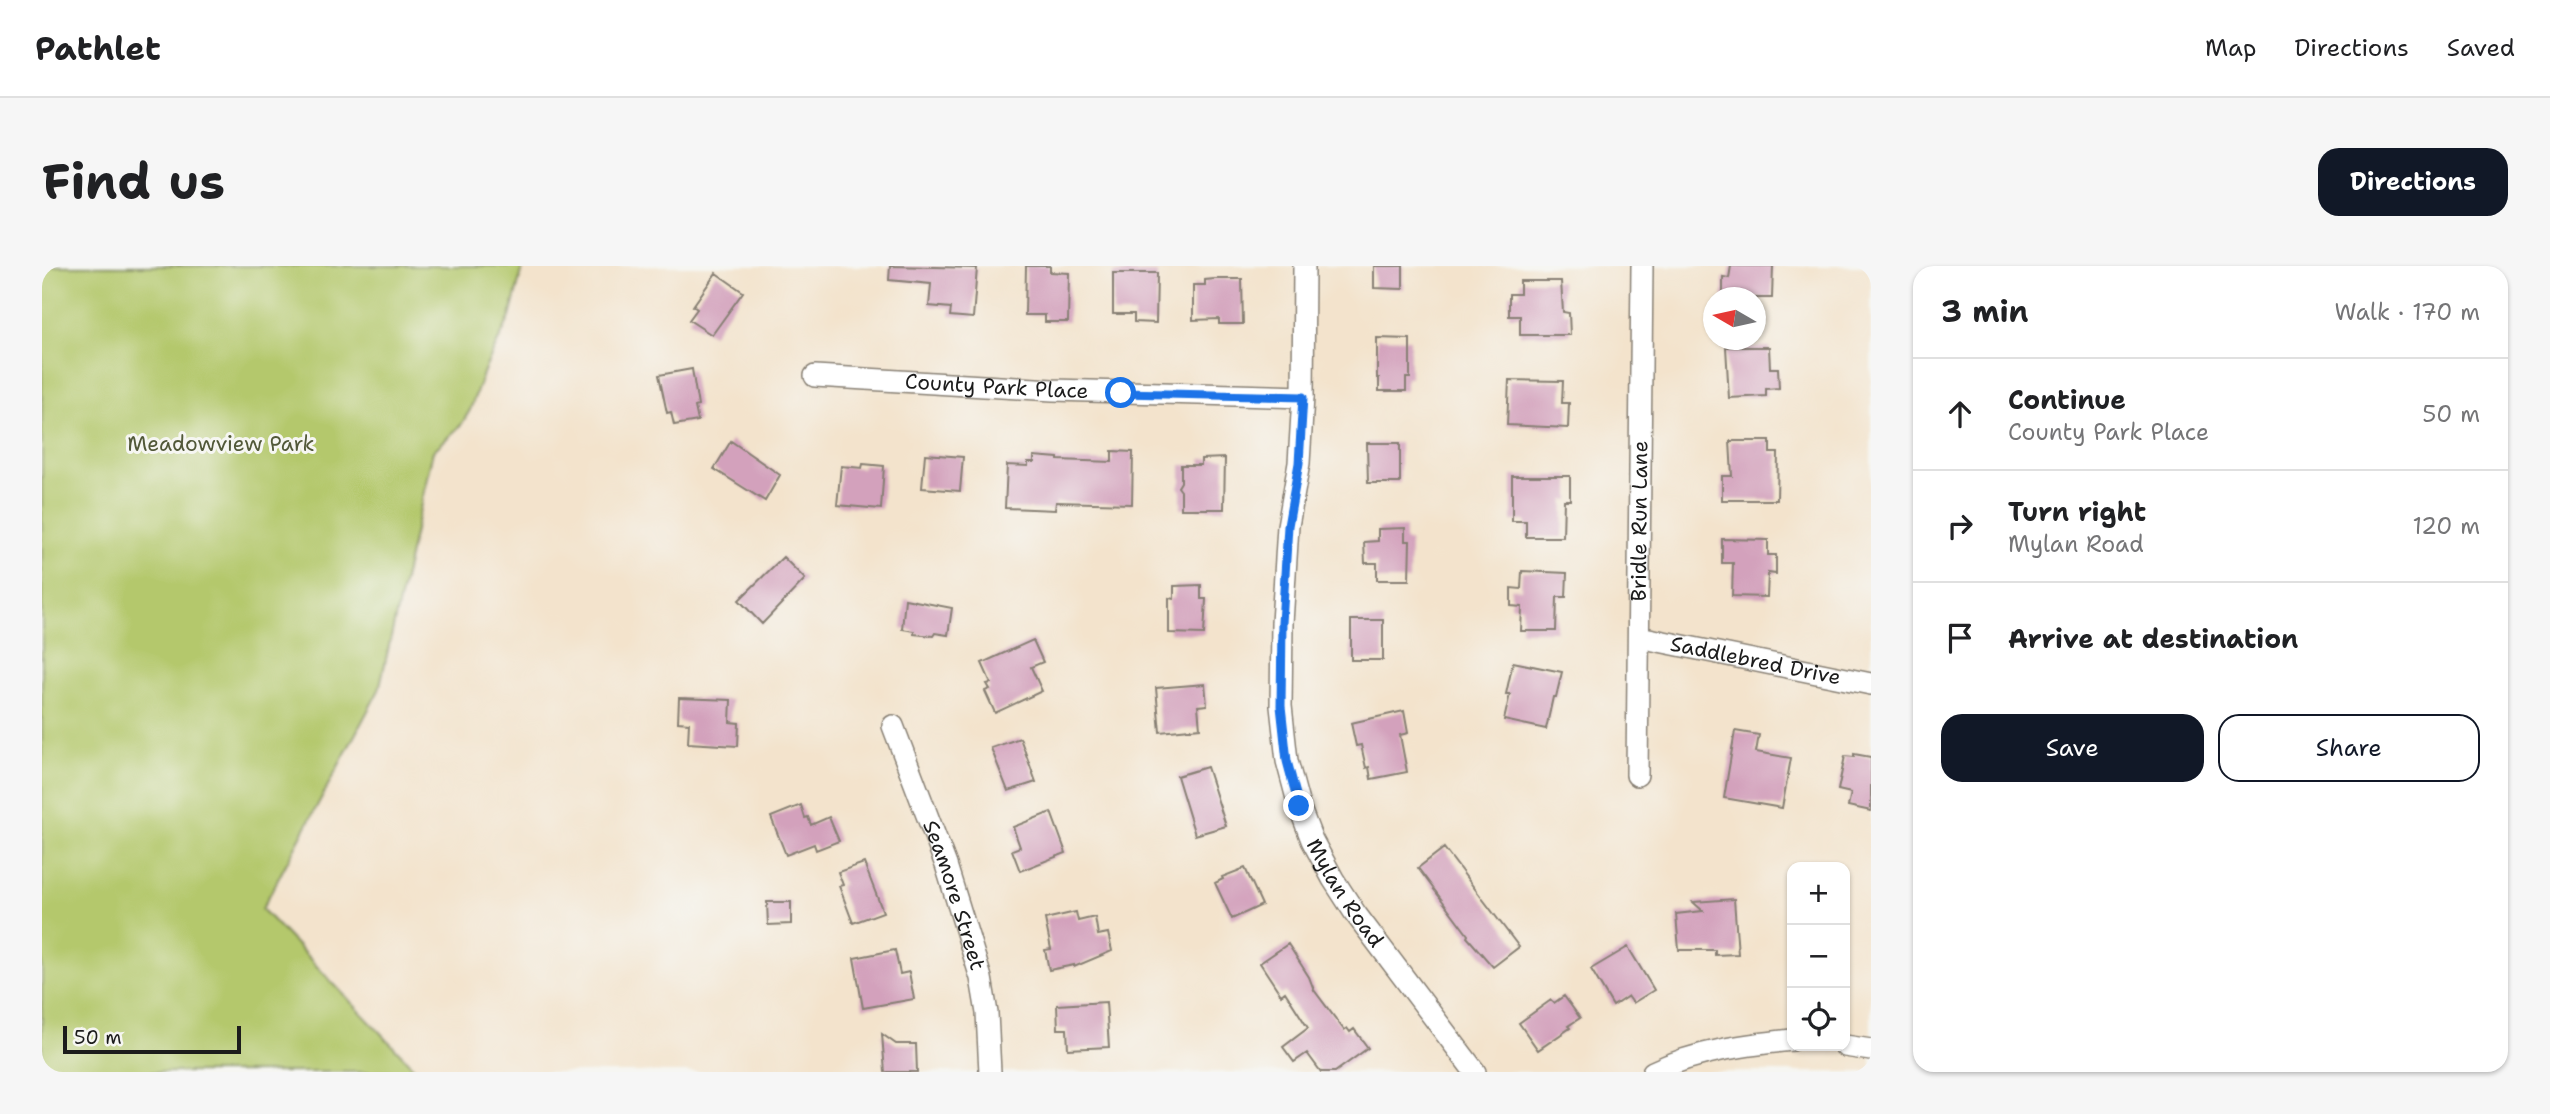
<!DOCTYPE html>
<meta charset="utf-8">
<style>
body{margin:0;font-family:"Shantell Sans",sans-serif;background:#f6f6f6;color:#202124}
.controls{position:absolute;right:21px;bottom:21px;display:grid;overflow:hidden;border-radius:14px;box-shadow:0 2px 5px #0004}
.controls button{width:63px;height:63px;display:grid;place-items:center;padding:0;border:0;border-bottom:2px solid #e0e0e0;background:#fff;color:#202124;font:35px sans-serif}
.compass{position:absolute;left:1661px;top:21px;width:63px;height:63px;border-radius:50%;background:#fff;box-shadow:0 2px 5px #0004;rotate:279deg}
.scale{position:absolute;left:21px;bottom:18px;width:178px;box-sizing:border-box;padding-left:7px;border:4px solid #1c1c1c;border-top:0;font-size:19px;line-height:24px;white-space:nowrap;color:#1c1c1c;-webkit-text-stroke:5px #f6f6f2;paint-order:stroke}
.stop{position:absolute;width:21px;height:21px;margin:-16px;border:5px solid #1a73e8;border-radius:50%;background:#fff}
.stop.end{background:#1a73e8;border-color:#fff;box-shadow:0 2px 7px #0008}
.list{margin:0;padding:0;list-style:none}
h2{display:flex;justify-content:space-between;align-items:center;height:91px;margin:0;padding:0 28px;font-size:30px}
h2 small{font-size:23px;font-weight:400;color:#757577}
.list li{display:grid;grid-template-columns:46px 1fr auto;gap:21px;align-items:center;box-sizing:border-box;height:112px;padding:0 28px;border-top:2px solid #e0e0e0}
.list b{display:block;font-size:26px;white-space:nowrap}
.list p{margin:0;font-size:23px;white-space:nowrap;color:#757577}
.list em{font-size:23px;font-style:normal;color:#757577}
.actions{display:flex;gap:14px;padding:21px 28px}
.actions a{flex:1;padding:16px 0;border:2px solid #111827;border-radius:21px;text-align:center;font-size:24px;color:#111827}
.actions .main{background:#111827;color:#fff}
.icon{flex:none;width:38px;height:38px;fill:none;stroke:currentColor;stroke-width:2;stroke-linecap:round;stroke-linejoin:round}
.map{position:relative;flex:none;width:1829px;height:806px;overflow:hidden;border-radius:21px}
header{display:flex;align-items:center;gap:42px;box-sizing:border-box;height:98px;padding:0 35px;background:#fff;border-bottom:2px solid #e0e0e0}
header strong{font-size:33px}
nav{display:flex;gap:38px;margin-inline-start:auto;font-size:24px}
.intro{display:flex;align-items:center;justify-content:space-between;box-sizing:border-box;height:168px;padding:0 42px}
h1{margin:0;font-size:49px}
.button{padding:18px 32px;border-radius:21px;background:#111827;color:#fff;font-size:24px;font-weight:700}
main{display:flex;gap:42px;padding:0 42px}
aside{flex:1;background:#fff;border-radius:21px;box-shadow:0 2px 5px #0004}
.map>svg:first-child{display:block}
.green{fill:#b4c86c;stroke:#687244;stroke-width:2}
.building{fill:#d3a1bc}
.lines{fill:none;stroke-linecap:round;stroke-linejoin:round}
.minor-casing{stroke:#888074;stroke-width:24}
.minor{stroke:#fff;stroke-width:21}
.route{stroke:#1a73e8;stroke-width:9}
.labels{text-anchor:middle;stroke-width:6;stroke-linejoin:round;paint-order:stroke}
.street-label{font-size:21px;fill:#1c1c1c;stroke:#f6f6f2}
.park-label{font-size:21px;fill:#515838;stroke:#f6f6f2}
</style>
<header>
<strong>Pathlet</strong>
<nav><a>Map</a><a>Directions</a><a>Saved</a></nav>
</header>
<div class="intro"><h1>Find us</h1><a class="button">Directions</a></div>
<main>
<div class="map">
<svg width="1829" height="806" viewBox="0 0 1829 806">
<rect width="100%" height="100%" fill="#f6f6f2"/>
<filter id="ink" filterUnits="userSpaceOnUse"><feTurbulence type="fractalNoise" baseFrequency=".0143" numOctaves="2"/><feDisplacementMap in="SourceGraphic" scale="14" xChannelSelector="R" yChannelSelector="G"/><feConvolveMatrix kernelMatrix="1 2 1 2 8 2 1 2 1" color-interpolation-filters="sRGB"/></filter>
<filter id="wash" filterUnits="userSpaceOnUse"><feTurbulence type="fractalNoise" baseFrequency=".00686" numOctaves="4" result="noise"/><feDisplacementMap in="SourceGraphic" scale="28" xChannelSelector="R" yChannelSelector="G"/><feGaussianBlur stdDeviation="1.57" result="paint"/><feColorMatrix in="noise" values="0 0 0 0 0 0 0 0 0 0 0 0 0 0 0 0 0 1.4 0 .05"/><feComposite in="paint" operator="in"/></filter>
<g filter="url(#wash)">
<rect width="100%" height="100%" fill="#f3e3cc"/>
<path class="green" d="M0 0H481L468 51 442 105 428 144 419 159 391 185 337 424 220 643 376 806H0Z"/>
<g id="blocks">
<path class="building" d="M848 0 935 2 931 52 908 50 909 42 887 40 889 18 847 14Z
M984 0H1008V6L1027 7 1026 56H1003V49H983Z
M1332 0H1361V23L1332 22Z
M1689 0H1731L1730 32H1681V11L1687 12Z
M674 7 701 26 670 69 647 54 655 43 651 40Z
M1071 7H1115L1114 57 1092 56V48H1071Z
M1173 13H1200L1201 58H1177V53L1151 54V19H1163V14Z
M1478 15H1519L1521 46 1527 47 1528 69H1478V50H1467V28H1478Z
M1335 72 1368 73V112H1364V125H1337V112H1335Z
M1684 81H1727L1728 102H1736L1737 122 1724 123V130L1687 132Z
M650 103 656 140 653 141 656 155 632 159 629 146 625 147 617 109Z
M1467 114 1521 115 1520 137H1527L1526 162 1465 159Z
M689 175 738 209 723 235 672 203Z
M1688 175H1728V187H1736L1735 234H1680V210H1690Z
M1325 177H1358V217H1326Z
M1070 185 1091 186 1090 238 1014 236 1013 244 963 242 965 199 986 200V196H992V190L1016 192V194L1070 196Z
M883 188 921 191 918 225 880 222Z
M1183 192 1182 243H1139V225L1136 221 1139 216V199H1159V193Z
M821 198 842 200 839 243 795 239 799 200 820 202Z
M1470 210H1528V234H1522L1521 271H1484V255H1470Z
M1363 262V275H1368L1367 314H1335V297H1323L1322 276 1336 275V263Z
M1680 273 1726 274V289H1734V308L1726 307 1725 331 1690 330 1691 297H1680Z
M741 291 763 313 720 358 697 334Z
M1480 305 1525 307 1524 331H1515L1514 365H1479L1480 341 1469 340V322L1479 323Z
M1159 319V333H1164L1162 368 1127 367V332L1132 333V320Z
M863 333 910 342 906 369 893 367 891 370 872 368V365L860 363Z
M1309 354H1341V394H1309Z
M991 374 1001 396 989 401 1000 425 953 447 943 425 948 423 945 418 949 417 940 397Z
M1471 396 1520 406 1514 431H1511L1504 463 1462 454 1468 428H1464Z
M1163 418 1165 439 1156 440 1158 462 1118 466 1114 422Z
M637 432 689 434 688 456 697 457 696 480 646 477 647 457 636 456Z
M1362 445 1366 467 1358 469 1365 506 1329 513 1327 501 1324 502 1319 479 1314 480 1309 457Z
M1693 465 1717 469 1714 486 1749 492 1740 542 1682 532Z
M978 472 994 516 966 525 949 482Z
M1812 488 1829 491V545L1806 540 1809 527 1796 524 1803 490 1812 491Z
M1165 501 1184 560 1153 569 1135 510Z
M759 539 763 552 766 551 769 559 787 551 797 575 774 584 772 578 744 589 729 551Z
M1009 546 1024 587 978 605 970 584 978 581 971 561Z
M1402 582 1477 681 1451 701 1425 671 1426 669 1376 602Z
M822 597 841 646 811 657 797 620 801 619 796 606Z
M1203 602 1220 639 1190 653 1173 617 1181 613 1180 611Z
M1692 633 1696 688 1673 689V684H1637L1634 648 1661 645 1651 636Z
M725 636H749V658L726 659Z
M1034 646 1036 655 1053 651 1056 669 1066 667 1070 685 1032 701V699L1007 704 1003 684 1009 683 1003 653Z
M1246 678 1267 711 1272 724 1302 764 1305 762 1308 766 1312 763 1326 782 1293 806H1279L1265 787 1252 796 1241 781 1266 762 1243 726 1239 729 1218 697Z
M1586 681 1612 724 1591 737 1586 730 1571 740 1549 703Z
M853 684 858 708 867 706 872 733 821 742 812 692Z
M1522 730 1538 752 1526 760 1528 762 1496 784 1477 757 1509 734 1512 737Z
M1064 736 1067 781 1026 783 1025 763H1016L1015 739Z
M840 768 854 778H874L875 806H843Z"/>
</g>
</g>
<g filter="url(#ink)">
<use href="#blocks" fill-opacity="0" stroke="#888074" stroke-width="2"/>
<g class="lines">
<g class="minor-casing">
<g id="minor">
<path id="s1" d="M1262 0 1261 131 1257 197 1246 260 1240 357 1239 440 1245 495 1257 540 1270 574 1291 613 1313 647 1433 806"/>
<path id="s2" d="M773 110 1011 124 1261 131"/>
<path id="s3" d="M1597 371 1829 418"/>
<path id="s4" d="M851 460 904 599 939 712 945 747 948 806"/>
<path id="s5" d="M1595 509 1600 0"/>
<path d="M1803 780 1829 784"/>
<path d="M1611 806C1654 785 1703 779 1750 774"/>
</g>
</g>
<use href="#minor" class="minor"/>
</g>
</g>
<g class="lines" filter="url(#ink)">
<path class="route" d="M1079 127 1261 131 1257 197 1246 260 1240 357 1239 440 1245 495 1257 540"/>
</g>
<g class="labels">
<g class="street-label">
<text dy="7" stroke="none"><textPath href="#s2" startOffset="182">County Park Place</textPath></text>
<text dy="7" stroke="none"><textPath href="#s5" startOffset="254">Bridle Run Lane</textPath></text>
<text dy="7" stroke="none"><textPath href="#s3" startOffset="119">Saddlebred Drive</textPath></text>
<text dy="7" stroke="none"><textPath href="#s1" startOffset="642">Mylan Road</textPath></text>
<text dy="7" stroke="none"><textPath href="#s4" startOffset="180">Seamore Street</textPath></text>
</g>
<g class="park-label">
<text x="179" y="185">Meadowview Park</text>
</g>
</g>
</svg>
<div class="controls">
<button>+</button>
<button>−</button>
<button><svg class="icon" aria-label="locate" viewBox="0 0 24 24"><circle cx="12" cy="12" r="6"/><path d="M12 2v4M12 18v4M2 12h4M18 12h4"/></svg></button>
</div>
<svg class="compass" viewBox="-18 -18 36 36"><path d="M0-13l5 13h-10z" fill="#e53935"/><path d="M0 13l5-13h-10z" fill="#757577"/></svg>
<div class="scale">50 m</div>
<div class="stop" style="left:1079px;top:127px"></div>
<div class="stop end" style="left:1257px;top:540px"></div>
</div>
<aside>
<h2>3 min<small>Walk · 170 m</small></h2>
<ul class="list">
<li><svg class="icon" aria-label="ahead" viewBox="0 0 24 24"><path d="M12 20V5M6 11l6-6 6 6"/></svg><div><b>Continue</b><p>County Park Place</p></div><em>50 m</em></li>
<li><svg class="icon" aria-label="right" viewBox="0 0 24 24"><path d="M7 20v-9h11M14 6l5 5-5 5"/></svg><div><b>Turn right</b><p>Mylan Road</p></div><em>120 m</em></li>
<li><svg class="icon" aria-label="arrive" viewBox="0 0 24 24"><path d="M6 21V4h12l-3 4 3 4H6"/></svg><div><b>Arrive at destination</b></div></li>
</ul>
<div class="actions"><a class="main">Save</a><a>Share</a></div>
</aside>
</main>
